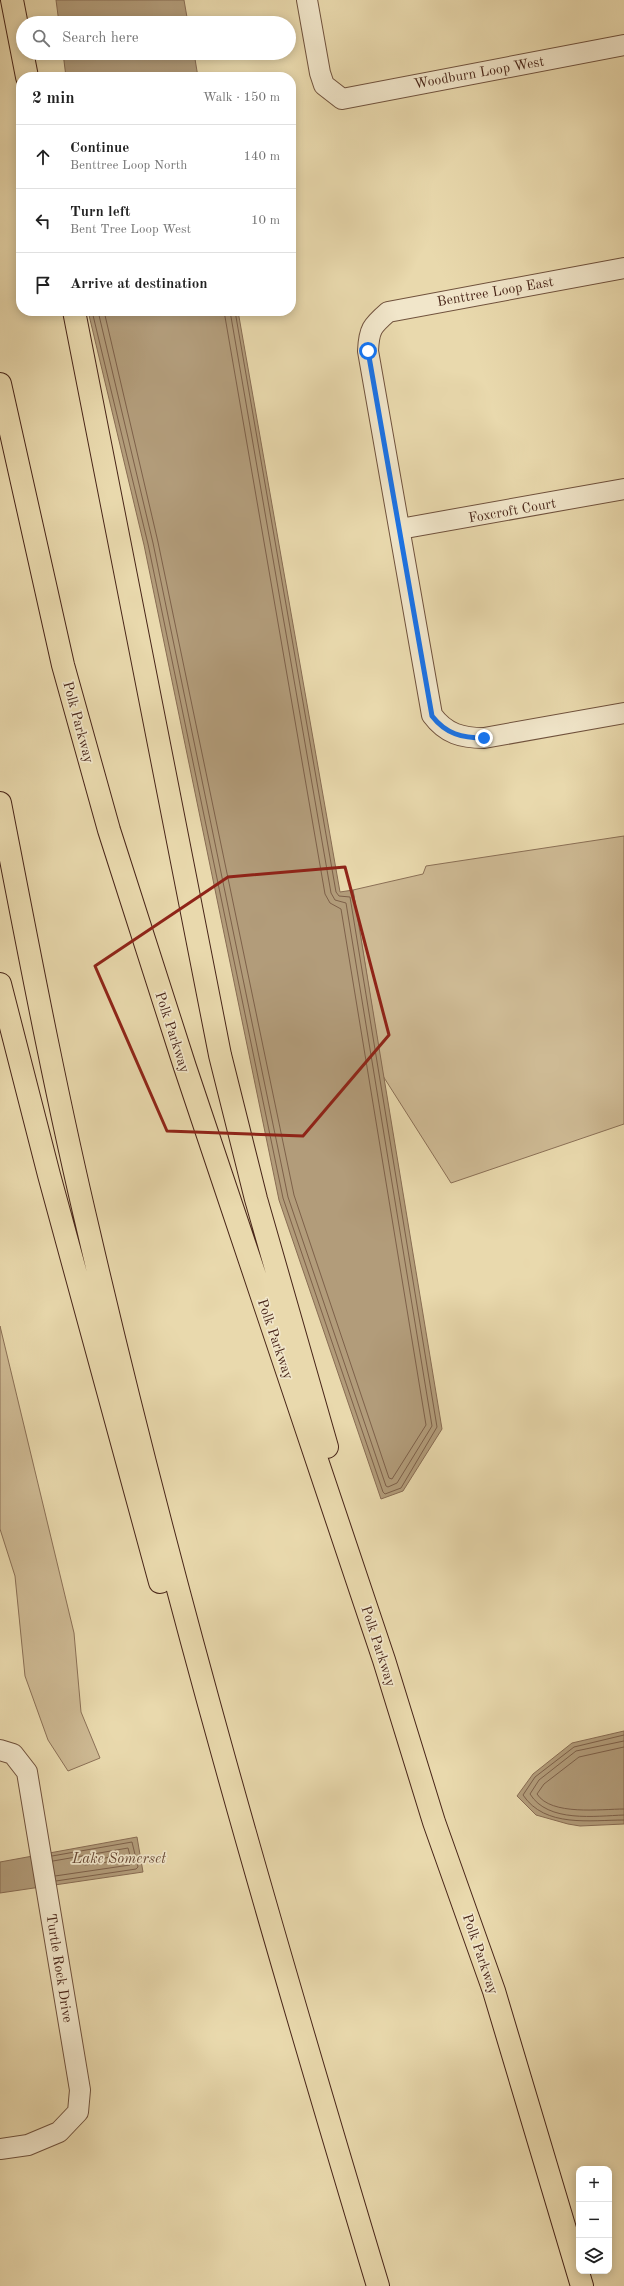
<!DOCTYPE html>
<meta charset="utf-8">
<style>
body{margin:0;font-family:"Old Standard TT",serif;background:#f6f6f6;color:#222}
.controls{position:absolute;right:12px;bottom:12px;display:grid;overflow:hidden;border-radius:8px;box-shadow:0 2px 10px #0003}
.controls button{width:36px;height:36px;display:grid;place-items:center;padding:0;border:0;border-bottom:1px solid #e0e0e0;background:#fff;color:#222;font:20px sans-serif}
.stop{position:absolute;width:12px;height:12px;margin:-9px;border:3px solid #1a73e8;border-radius:50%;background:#fff}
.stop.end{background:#1a73e8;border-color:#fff;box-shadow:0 1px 4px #0008}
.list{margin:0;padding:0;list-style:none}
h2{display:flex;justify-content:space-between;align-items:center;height:52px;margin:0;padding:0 16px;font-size:17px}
h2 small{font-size:13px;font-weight:400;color:#767676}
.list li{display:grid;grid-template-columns:26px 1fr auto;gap:12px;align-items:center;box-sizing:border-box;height:64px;padding:0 16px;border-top:1px solid #e0e0e0}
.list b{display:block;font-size:15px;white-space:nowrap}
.list p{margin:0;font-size:13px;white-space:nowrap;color:#767676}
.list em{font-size:13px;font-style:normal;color:#767676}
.icon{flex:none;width:22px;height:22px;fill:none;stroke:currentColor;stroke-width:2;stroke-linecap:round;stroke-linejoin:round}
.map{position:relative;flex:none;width:624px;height:2286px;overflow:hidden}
.search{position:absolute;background:#fff;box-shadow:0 2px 10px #0003;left:16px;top:16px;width:280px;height:44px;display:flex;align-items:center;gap:10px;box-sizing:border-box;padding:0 14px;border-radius:22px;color:#767676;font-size:15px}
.panel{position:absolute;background:#fff;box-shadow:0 2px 10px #0003;left:16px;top:72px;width:280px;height:244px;border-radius:16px}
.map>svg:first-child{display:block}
.green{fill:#ceba94;stroke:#8b7056}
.water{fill:#b29c7a;stroke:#886c53}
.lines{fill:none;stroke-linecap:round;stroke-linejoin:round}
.shore{stroke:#7d6049;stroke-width:1}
.minor-casing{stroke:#70523d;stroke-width:22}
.highway-casing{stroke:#482518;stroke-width:24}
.minor{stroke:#f1e6ca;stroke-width:20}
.highway{stroke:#e9d9ad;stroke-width:22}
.route{stroke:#1a73e8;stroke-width:5}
.marked{fill:none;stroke:#8f2418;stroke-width:3;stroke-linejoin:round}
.labels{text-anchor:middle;stroke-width:3.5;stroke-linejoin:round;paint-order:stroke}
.street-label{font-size:14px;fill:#482518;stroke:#f1e6ca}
.water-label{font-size:15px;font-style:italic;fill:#684935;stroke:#f1e6ca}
</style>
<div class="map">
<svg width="624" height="2286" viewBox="0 0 624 2286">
<rect width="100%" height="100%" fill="#e9d9ad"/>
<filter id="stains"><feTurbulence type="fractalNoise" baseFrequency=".005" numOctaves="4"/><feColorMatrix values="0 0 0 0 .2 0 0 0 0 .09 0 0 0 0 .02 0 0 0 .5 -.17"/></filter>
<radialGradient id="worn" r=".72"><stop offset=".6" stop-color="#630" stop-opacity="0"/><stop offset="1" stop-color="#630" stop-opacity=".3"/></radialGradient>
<path class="green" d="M624 836V1124L451 1183 383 1076 353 890 423 874 426 866Z
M0 1326 74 1633 81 1712 100 1758 68 1771 48 1740 25 1676 15 1576 0 1529Z"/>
<path class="water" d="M56 0H184L188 23H59Z
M63 53H194L198 77H66Z
M88 311H238L340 892 353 890 442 1429 403 1491 381 1499 279 1200 144 545Z
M624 1731V1824L580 1826 568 1824 536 1815 517 1796 533 1774 572 1743Z
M137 1837 143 1872 0 1893V1862Z"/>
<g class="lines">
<path class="shore" d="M92 311 148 544 283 1198 383 1492 385 1494 401 1488 437 1427 350 897 339 896 336 892 235 311
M98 311 153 543 288 1197 386 1486 388 1487 397 1483 432 1426 346 903 335 900 331 893 230 311
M104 311 158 542 294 1195 389 1478 392 1479 426 1425 341 909 330 903 325 894 224 311
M624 1735 574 1747 535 1777 523 1795C545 1828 590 1820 624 1820
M624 1741 576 1751 539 1780 530 1794C548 1823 595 1816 624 1815
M624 1747 579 1757 544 1784 537 1794C551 1816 601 1809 624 1809
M123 1855 125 1858 123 1860 85 1865 83 1864 85 1862Z
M52 1856 132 1842 138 1867 136 1869 56 1881
M53 1861 128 1848 132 1863 130 1865 55 1876"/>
<g class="minor-casing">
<path id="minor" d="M307 0 320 73 324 85 342 99 624 45
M624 268 388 312C372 326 369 329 368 351L432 715C446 734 462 738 484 738L624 713
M400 529 624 489
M0 1750 13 1754 27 1772 80 2090 78 2112 59 2132 28 2145 0 2149"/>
</g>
<g class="highway-casing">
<path id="highway" d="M12 0 27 77
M74 311 220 1055 256 1199 327 1447
M0 384 63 665 109 830 185 1067 384 1660 434 1822 494 1991 582 2286
M0 803C28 947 55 1090 89 1233 171 1587 273 1937 378 2286
M0 984 49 1175 160 1582"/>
</g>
<use href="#minor" class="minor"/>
<use href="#highway" class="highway"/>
</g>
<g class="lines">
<path class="route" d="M368 351 432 716C446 734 462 738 484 738"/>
</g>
<path class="marked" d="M345 867 389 1035 303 1136 167 1131 95 966 228 877Z"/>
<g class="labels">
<g class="street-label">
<text transform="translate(479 72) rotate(-10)" y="5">Woodburn Loop West</text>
<text transform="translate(495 291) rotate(-10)" y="5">Benttree Loop East</text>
<text transform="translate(512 510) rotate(-10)" y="5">Foxcroft Court</text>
<text transform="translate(79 722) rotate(75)" y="5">Polk Parkway</text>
<text transform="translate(173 1032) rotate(72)" y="5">Polk Parkway</text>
<text transform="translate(276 1339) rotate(71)" y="5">Polk Parkway</text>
<text transform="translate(379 1646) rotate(72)" y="5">Polk Parkway</text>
<text transform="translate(481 1954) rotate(71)" y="5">Polk Parkway</text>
<text transform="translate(60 1968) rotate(81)" y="5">Turtle Rock Drive</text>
</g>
<g class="water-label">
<text x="119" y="1863">Lake Somerset</text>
</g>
</g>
<rect width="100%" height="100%" filter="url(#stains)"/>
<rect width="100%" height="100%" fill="url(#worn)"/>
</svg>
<div class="controls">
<button>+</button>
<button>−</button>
<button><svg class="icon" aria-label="layers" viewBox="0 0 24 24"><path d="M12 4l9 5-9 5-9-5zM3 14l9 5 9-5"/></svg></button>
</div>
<div class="stop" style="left:368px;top:351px"></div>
<div class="stop end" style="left:484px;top:738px"></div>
<div class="search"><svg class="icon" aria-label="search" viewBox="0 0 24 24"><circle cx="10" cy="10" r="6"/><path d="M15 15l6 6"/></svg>Search here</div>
<section class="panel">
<h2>2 min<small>Walk · 150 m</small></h2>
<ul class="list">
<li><svg class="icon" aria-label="ahead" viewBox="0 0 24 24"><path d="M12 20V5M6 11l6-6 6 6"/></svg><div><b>Continue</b><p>Benttree Loop North</p></div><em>140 m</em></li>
<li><svg class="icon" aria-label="left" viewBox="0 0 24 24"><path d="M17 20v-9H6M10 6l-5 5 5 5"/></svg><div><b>Turn left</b><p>Bent Tree Loop West</p></div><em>10 m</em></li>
<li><svg class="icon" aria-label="arrive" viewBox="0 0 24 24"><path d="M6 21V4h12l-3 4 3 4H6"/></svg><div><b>Arrive at destination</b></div></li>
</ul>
</section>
</div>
